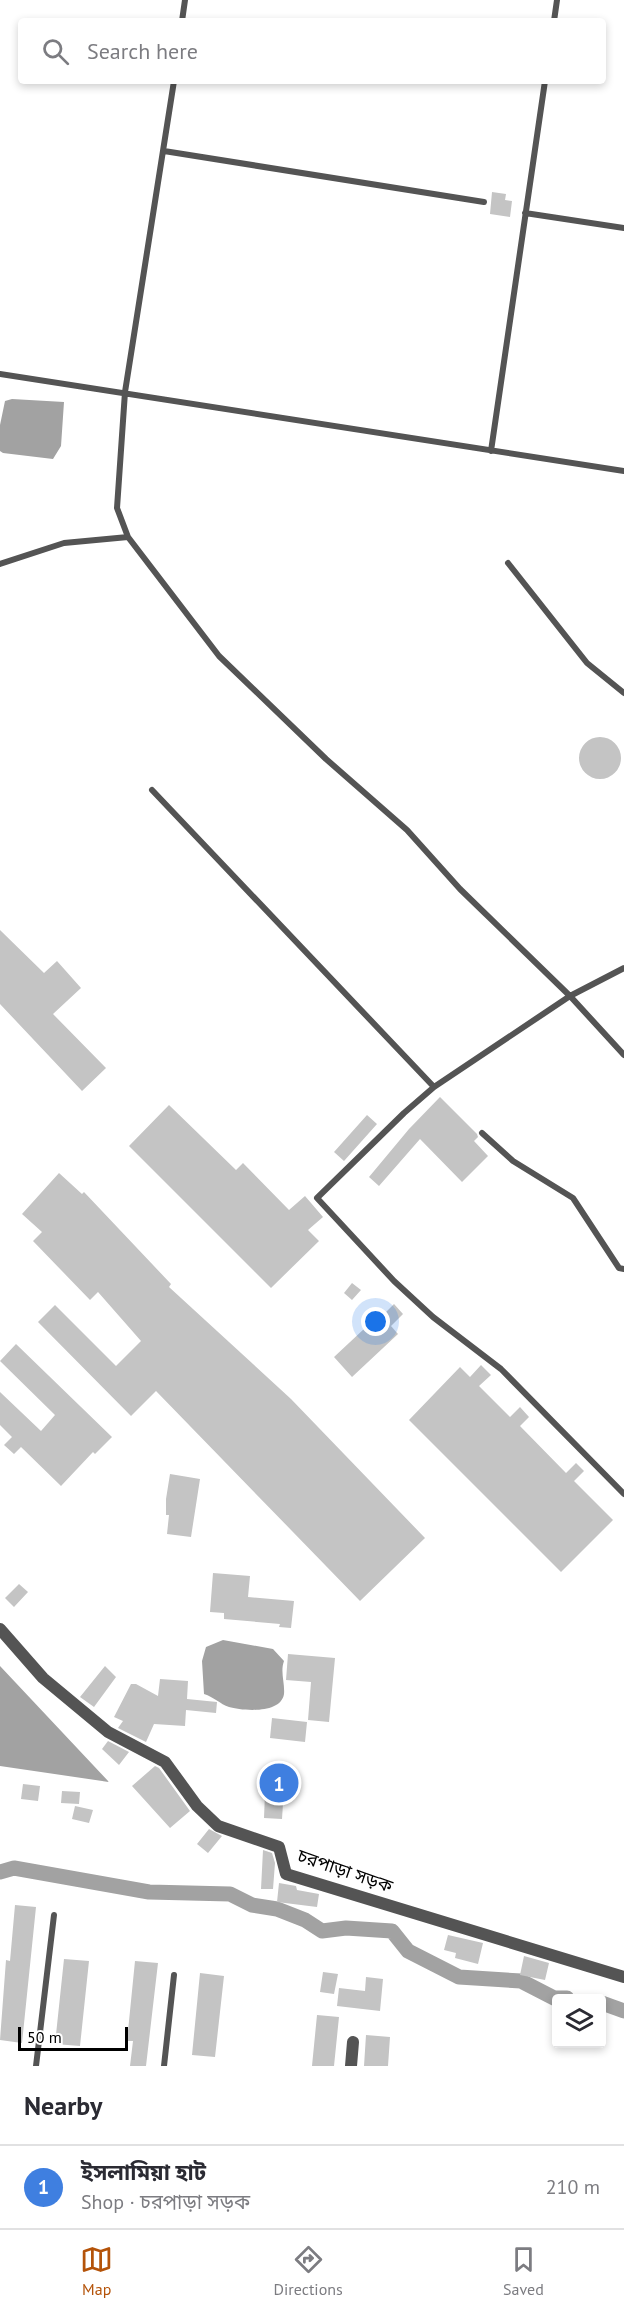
<!DOCTYPE html>
<meta charset="utf-8">
<style>
body{margin:0;font-family:"PT Sans","Noto Sans Bengali",sans-serif;background:#f7f7f7;color:#2b2b33}
.controls{position:absolute;right:18px;bottom:18px;display:grid;overflow:hidden;border-radius:6px;box-shadow:0 3px 9px #0003}
.controls button{width:54px;height:54px;display:grid;place-items:center;padding:0;border:0;border-bottom:2px solid #e1e1e2;background:#fff;color:#2b2b33;font:30px sans-serif}
.scale{position:absolute;left:18px;bottom:15px;width:110px;box-sizing:border-box;padding-left:6px;border:3px solid #000;border-top:0;font-size:16px;line-height:21px;white-space:nowrap;color:#000;-webkit-text-stroke:4px #fff;paint-order:stroke}
.you{position:absolute;left:376px;top:1322px;width:21px;height:21px;margin:-15px;border:4px solid #fff;border-radius:50%;background:#1a73e8;box-shadow:0 0 0 9px #1a73e833}
.badge{display:grid;place-items:center;width:39px;height:39px;border-radius:50%;background:#b45309;color:#fff;font-size:20px;font-weight:700}
.pin{position:absolute;translate:-50% -50%;border:3px solid #fff;box-shadow:0 2px 6px #0006}
.list{margin:0;padding:0;list-style:none}
h2{display:flex;justify-content:space-between;align-items:center;height:78px;margin:0;padding:0 24px;font-size:26px}
h2 small{font-size:20px;font-weight:400;color:#7c7c81}
.list li{display:grid;grid-template-columns:39px 1fr auto;gap:18px;align-items:center;box-sizing:border-box;height:84px;padding:0 24px;border-top:2px solid #e1e1e2}
.list b{display:block;font-size:22px;white-space:nowrap}
.list p{margin:0;font-size:20px;white-space:nowrap;color:#7c7c81}
.list em{font-size:20px;font-style:normal;color:#7c7c81}
.icon{flex:none;width:33px;height:33px;fill:none;stroke:currentColor;stroke-width:2;stroke-linecap:round;stroke-linejoin:round}
.map{position:relative;flex:none;width:624px;height:2066px;overflow:hidden}
.search{position:absolute;background:#fff;box-shadow:0 3px 9px #0003;left:18px;right:18px;top:18px;height:66px;display:flex;align-items:center;gap:15px;box-sizing:border-box;padding:0 21px;border-radius:6px;color:#7c7c81;font-size:22px}
.sheet{height:162px;background:#fff}
nav{display:flex;justify-content:space-around;align-items:center;box-sizing:border-box;height:84px;border-top:2px solid #e1e1e2;background:#fff;font-size:16px;color:#7c7c81}
nav a{display:grid;justify-items:center;gap:3px}
nav .on{color:#b45309}
.map>svg:first-child{display:block}
.water{fill:#a2a2a2}
.lines{fill:none;stroke-linecap:round;stroke-linejoin:round}
.canal{stroke:#a2a2a2;stroke-width:15}
.building{fill:#c4c4c4}
.service{stroke:#545454;stroke-width:6}
.minor{stroke:#545454;stroke-width:12}
.tertiary{stroke:#545454;stroke-width:12}
.labels{text-anchor:middle;stroke-width:4.5;stroke-linejoin:round;paint-order:stroke}
.street-label{font-size:18px;fill:#000;stroke:#fff}
</style>
<div class="map">
<svg width="624" height="2066" viewBox="0 0 624 2066">
<rect width="100%" height="100%" fill="#fff"/>
<path class="water" d="M12 399 64 402 61 446 53 459 3 453 0 451V425L5 401Z
M223 1640 273 1649 284 1661C280 1672 285 1683 284 1694 281 1714 243 1711 229 1707 220 1704 214 1697 204 1694L202 1661 206 1647Z
M0 1666 109 1782 0 1766Z"/>
<g class="lines">
<path class="canal" d="M0 1872 14 1868 149 1892 230 1894 252 1905 277 1909 305 1920 322 1931 346 1928 392 1931 408 1951 459 1977 521 1981 554 1998H567
M602 2003 624 2011"/>
</g>
<path class="building" d="M492 192 506 194 505 200 512 201 510 217 490 214Z
M579 758a21 21 0 1 1 42 0a21 21 0 1 1-42 0Z
M0 930 44 973 57 961 81 988 53 1014 106 1068 82 1091 0 1004Z
M440 1097 477 1134 478 1137 474 1141 488 1156 462 1182 420 1139 379 1186 369 1177 409 1129Z
M169 1105 236 1170 243 1163 289 1210 305 1196 323 1217 308 1230 319 1241 271 1288 129 1146Z
M367 1115 377 1124 344 1161 334 1152Z
M59 1173 82 1194 84 1192 171 1284 169 1287 291 1399 425 1538 360 1601 156 1391 131 1416 38 1322 55 1305 116 1366 141 1341 98 1292 90 1300 33 1241 42 1232 22 1214Z
M352 1283 361 1290 352 1300 344 1293Z
M394 1304 403 1314 391 1326 398 1334 352 1377 334 1357 380 1314 382 1316Z
M16 1344 112 1437 95 1454 93 1452 61 1486 21 1447 14 1454 4 1445 12 1437 0 1425V1392L41 1431 55 1415 0 1361Z
M481 1365 491 1375 479 1386 510 1417 520 1407 529 1417 520 1426 566 1473 576 1463 584 1471 574 1481 613 1520 561 1572 409 1420 460 1367 470 1377Z
M170 1474 200 1479 191 1537 167 1534 169 1515H166V1499Z
M213 1573 250 1576 248 1597 294 1601 291 1628 279 1627 280 1624 224 1619V1613L210 1612Z
M19 1584 28 1592 14 1607 5 1598Z
M288 1654 335 1658 329 1722 308 1720 311 1682 286 1680Z
M105 1666 116 1677 94 1707 80 1697Z
M160 1679 188 1681 187 1699 217 1702 216 1713 186 1710 185 1726 154 1724 146 1742 118 1728 123 1721 114 1717 131 1684H136L158 1696Z
M272 1718 307 1722 305 1742 270 1738Z
M108 1741 129 1752 119 1765 102 1749Z
M155 1766 159 1768 190 1811 170 1828 132 1786Z
M264 1771 285 1773 282 1819 264 1818 265 1793 261 1792Z
M23 1784 40 1786 38 1801 21 1799Z
M62 1791 80 1792 79 1804 61 1803Z
M75 1806 93 1810 89 1823 72 1819Z
M209 1829 222 1836 208 1853 197 1844Z
M263 1850 272 1853 275 1863 273 1889H261Z
M279 1883 296 1886 297 1890 319 1894 317 1907 277 1902Z
M15 1905 36 1907 22 2043 0 2040 6 1960 10 1961Z
M448 1935 483 1943 478 1964 455 1958 456 1953 444 1950Z
M524 1956 549 1963 545 1980 520 1975Z
M64 1959 89 1961 80 2046 55 2044Z
M135 1961 158 1963 146 2066H130L133 2041H127Z
M323 1972 338 1974 334 1994 320 1992Z
M200 1973 224 1976 215 2057 192 2055Z
M366 1977 383 1979 380 2011 337 2006 339 1988 365 1991Z
M317 2015 339 2017 334 2066H312Z
M366 2035 390 2037 388 2066H364Z"/>
<g class="lines">
<path class="service" d="M182 21 185 0
M554 21 557 0
M164 151 484 202
M525 213 624 228
M0 374 624 471
M491 451 545 81
M128 537 117 508 125 392 174 81
M508 563 587 663 624 693
M0 564 64 543 128 537 219 656 326 759 407 830 460 889 570 996 624 1055
M152 790 434 1087
M624 968 570 996 434 1087 404 1113 317 1198 394 1281 433 1317 501 1369 624 1494
M482 1133 513 1161 573 1198 619 1268 624 1269
M36 2066 54 1915
M164 2066 174 1975"/>
<path class="minor" d="M351 2066 353 2042"/>
<path class="tertiary" d="M0 1629 43 1678 108 1732 165 1762 197 1806 218 1826 279 1847 286 1874 624 1977"/>
</g>
<g class="labels">
<g class="street-label">
<text transform="translate(345 1871) rotate(19)" y="6">চরপাড়া সড়ক</text>
</g>
</g>
</svg>
<div class="controls">
<button><svg class="icon" aria-label="layers" viewBox="0 0 24 24"><path d="M12 4l9 5-9 5-9-5zM3 14l9 5 9-5"/></svg></button>
</div>
<div class="scale">50 m</div>
<div class="you"></div>
<div class="pin badge" style="left:279px;top:1783px;background:#3f7fe0">1</div>
<div class="search"><svg class="icon" aria-label="search" viewBox="0 0 24 24"><circle cx="10" cy="10" r="6"/><path d="M15 15l6 6"/></svg>Search here</div>
</div>
<section class="sheet">
<h2>Nearby<small></small></h2>
<ul class="list">
<li><span class="badge" style="background:#3f7fe0">1</span><div><b>ইসলামিয়া হাট</b><p>Shop · চরপাড়া সড়ক</p></div><em>210 m</em></li>
</ul>
</section>
<nav>
<a class="on"><svg class="icon" aria-label="map" viewBox="0 0 24 24"><path d="M3 6l6-2 6 2 6-2v14l-6 2-6-2-6 2zM9 4v14M15 6v14"/></svg>Map</a>
<a><svg class="icon" aria-label="directions" viewBox="0 0 24 24"><path d="M12 3l9 9-9 9-9-9zM9 14v-3h6M13 9l2 2-2 2"/></svg>Directions</a>
<a><svg class="icon" aria-label="saved" viewBox="0 0 24 24"><path d="M7 4h10v16l-5-4-5 4z"/></svg>Saved</a>
</nav>
